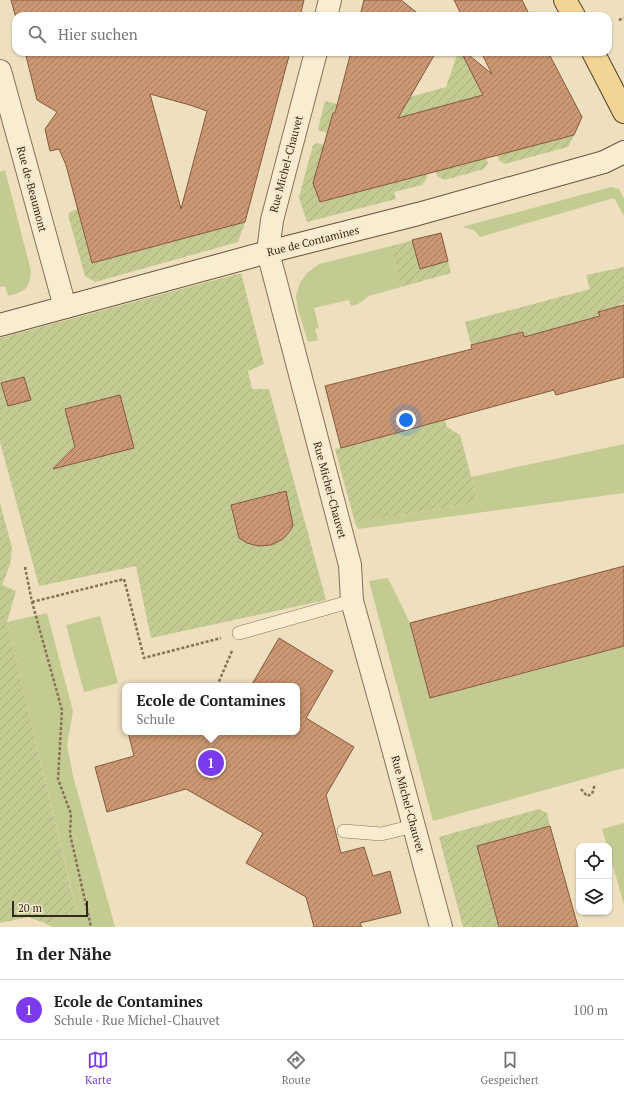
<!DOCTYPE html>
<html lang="de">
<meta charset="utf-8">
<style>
body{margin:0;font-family:"PT Serif",serif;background:#f6f6f6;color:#222}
.controls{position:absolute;right:12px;bottom:12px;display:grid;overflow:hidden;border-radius:8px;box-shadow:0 1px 3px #0004}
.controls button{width:36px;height:36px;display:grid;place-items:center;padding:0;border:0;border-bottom:1px solid #e0e0e0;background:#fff;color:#222;font:20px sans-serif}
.scale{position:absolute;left:12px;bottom:10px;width:76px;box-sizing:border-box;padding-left:4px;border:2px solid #35281c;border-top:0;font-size:11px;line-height:14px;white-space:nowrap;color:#35281c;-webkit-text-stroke:3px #f5eacd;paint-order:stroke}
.you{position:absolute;left:406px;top:420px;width:14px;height:14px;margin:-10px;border:3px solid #fff;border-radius:50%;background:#1a73e8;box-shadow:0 0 0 6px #1a73e833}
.badge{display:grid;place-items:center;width:26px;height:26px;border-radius:50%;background:#7c3aed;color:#fff;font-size:13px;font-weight:700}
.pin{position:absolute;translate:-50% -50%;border:2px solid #fff;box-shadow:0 1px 4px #0006}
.popup{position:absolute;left:122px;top:683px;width:178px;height:52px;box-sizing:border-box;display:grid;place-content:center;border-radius:8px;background:#fff;filter:drop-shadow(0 1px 3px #0005);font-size:13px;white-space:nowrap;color:#767676}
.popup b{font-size:15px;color:#222}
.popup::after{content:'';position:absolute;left:50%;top:100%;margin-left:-8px;border:8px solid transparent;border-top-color:#fff}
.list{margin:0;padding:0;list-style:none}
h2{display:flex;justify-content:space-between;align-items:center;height:52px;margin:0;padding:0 16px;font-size:17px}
h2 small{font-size:13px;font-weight:400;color:#767676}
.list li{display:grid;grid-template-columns:26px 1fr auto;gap:12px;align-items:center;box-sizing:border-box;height:60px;padding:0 16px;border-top:1px solid #e0e0e0}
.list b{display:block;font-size:15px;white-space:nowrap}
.list p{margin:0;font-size:13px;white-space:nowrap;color:#767676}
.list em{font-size:13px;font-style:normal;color:#767676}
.icon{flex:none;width:22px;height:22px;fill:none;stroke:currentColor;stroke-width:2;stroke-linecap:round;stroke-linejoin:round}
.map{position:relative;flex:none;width:624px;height:927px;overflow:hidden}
.search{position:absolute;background:#fff;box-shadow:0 1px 3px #0004;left:12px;right:12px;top:12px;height:44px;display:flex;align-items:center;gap:10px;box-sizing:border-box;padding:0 14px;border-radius:12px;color:#767676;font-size:15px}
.sheet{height:112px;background:#fff}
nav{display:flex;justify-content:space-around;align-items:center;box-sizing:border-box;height:56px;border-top:1px solid #e0e0e0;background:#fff;font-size:11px;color:#767676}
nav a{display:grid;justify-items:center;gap:2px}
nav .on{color:#7c3aed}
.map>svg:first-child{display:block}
.green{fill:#c4cb92}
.garden{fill:url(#garden-furrows)}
.building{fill:url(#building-hatch);stroke:#85593d;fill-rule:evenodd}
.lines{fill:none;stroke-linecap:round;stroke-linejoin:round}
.service-casing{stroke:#867057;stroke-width:14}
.minor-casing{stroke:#867057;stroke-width:24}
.secondary-casing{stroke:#67513a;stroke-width:24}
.primary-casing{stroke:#533e2c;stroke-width:24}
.path{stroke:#867057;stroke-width:2.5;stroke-dasharray:3 2;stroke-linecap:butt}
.service{stroke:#f9edd1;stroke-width:13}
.minor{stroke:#f9edd1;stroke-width:22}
.secondary{stroke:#f9edd1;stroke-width:22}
.primary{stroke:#f2d595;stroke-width:22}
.labels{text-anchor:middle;stroke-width:4;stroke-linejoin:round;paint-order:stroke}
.street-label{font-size:11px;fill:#35281c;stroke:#f5eacd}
</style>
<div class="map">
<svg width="624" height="927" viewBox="0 0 624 927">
<defs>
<pattern id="garden-furrows" width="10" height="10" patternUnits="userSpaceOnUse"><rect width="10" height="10" fill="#c4cb92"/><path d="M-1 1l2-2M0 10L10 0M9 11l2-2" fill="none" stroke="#a9ae7d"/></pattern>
<pattern id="building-hatch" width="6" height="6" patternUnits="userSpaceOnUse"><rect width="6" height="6" fill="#cc9874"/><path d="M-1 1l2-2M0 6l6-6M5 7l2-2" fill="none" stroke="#a67c5e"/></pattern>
</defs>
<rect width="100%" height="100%" fill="#eedfbe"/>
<path class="green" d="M5 170 31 271C29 290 25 291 8 296L5 286 0 287V172Z
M611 187 619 189 624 199V216L614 198 480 237 474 230 462 227Z
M391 246 401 287 369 296 358 304 351 306 349 300 314 308 319 328 315 329 318 340 308 342 298 310 296 296 300 283 307 273 319 264Z
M624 444V493L358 529 355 523 478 502 471 477Z
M388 578 410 623 431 698 525 673 624 646V768L433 821 369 581Z
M47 613 73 711 67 745 73 776 115 927H52L47 924 76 909 7 622Z
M100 616 118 683 84 692 66 625Z
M624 823V905L609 852V846H607L602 829Z"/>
<path class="garden" d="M458 52H461L475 79 500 67 520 95 328 133 320 131 318 129 325 101 363 110 446 87Z
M574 135 568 147 504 164 499 160 497 155Z
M317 143 426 173 427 178 422 185 394 192 396 199 307 222 299 197 313 145Z
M486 158 488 163 484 169 445 180 437 176 436 171Z
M78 209 90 258 96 261 245 222 238 242 95 282 85 276 68 215 70 212Z
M441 233 451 273 401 287 391 246Z
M624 267V303L620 304V306L599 312 600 316 524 337 523 332 471 345 465 322 590 289 586 275Z
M241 273 264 364 248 371 252 389H269L326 600 151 638 136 566 39 586 0 442V338Z
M445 420 447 427 460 435 478 502 355 523 335 449Z
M0 503 12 548 10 565 2 585 16 591 7 622 76 910 47 924 28 917 0 923Z
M539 809 547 813 550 826 477 846 499 927H463L439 837Z"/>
<path class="building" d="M11 0H304L300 16H16V18Z
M364 0H401L421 16H360Z
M454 0H522L530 16H462Z
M25 52H290L245 222 92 263 66 165 59 149 50 151 45 129 57 112 37 100ZM150 94 190 105 207 111 181 209Z
M351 52H436L398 118 483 95 461 52H465L492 74 481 52H548L582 117 574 135 320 202 313 183 333 113H335Z
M441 233 448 261 420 269 412 240Z
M624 305V377L556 395 554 390 341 448 325 386 472 349 471 345 523 332 524 337 600 316 598 312Z
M24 377 31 400 8 406 1 383Z
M120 395 134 448 53 469 75 447 65 409Z
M286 491 293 525 290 531 283 539 271 545 258 546 247 543 239 538 231 505Z
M624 566V646L430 698 410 623Z
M279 638 333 671 306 718 354 747 326 795 341 853 364 847 373 876 390 871 401 913 360 923 362 927H314L306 897 246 863 263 833 186 789 107 812 95 767 134 756 128 732H297V686H251Z
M550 826 578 927H499L477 846Z"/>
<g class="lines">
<g class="service-casing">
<path id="service" d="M239 633 352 601
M344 831 381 834 414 826"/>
</g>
<g class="minor-casing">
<path id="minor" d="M326 16 330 0
M316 52 272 220 268 252 350 565 352 601 388 730 441 927
M0 71 65 307"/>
</g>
<g class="secondary-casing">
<path id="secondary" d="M0 325 268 252 418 214 604 162 624 152"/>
</g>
<g class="primary-casing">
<path id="primary" d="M565 0 574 16
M593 52 624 112"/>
</g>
<path class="path" d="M619 20 624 18
M25 567 32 602 62 710 58 779 71 814 70 834 91 927
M32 602 124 579 144 658 221 638
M217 686 232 651
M581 789 587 796 592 794 595 784"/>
<use href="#service" class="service"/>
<use href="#minor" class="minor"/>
<use href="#secondary" class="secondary"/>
<use href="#primary" class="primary"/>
</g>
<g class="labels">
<g class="street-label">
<text transform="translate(286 164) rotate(-75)" y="4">Rue Michel-Chauvet</text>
<text transform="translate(32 189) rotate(75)" y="4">Rue de-Beaumont</text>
<text transform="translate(313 241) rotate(-14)" y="4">Rue de Contamines</text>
<text transform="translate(330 490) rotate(75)" y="4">Rue Michel-Chauvet</text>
<text transform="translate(408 804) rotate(75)" y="4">Rue Michel-Chauvet</text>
</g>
</g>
</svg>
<div class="controls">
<button><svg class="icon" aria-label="locate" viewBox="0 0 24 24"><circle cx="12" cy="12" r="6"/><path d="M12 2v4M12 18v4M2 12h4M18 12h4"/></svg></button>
<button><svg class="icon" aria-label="layers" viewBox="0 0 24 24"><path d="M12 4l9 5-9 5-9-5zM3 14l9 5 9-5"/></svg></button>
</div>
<div class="scale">20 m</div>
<div class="you"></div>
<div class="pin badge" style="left:211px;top:763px">1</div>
<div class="popup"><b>Ecole de Contamines</b>Schule</div>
<div class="search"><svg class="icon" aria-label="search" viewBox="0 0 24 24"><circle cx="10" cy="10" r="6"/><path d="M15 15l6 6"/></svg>Hier suchen</div>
</div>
<section class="sheet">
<h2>In der Nähe<small></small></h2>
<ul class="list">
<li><span class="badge">1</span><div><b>Ecole de Contamines</b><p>Schule · Rue Michel-Chauvet</p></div><em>100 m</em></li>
</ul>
</section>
<nav>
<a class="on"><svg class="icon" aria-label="map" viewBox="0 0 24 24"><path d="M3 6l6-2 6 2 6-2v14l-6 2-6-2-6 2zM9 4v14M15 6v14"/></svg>Karte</a>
<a><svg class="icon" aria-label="directions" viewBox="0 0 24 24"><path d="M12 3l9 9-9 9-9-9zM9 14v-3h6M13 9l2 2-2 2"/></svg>Route</a>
<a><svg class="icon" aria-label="saved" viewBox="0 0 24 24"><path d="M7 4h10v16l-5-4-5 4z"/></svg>Gespeichert</a>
</nav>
